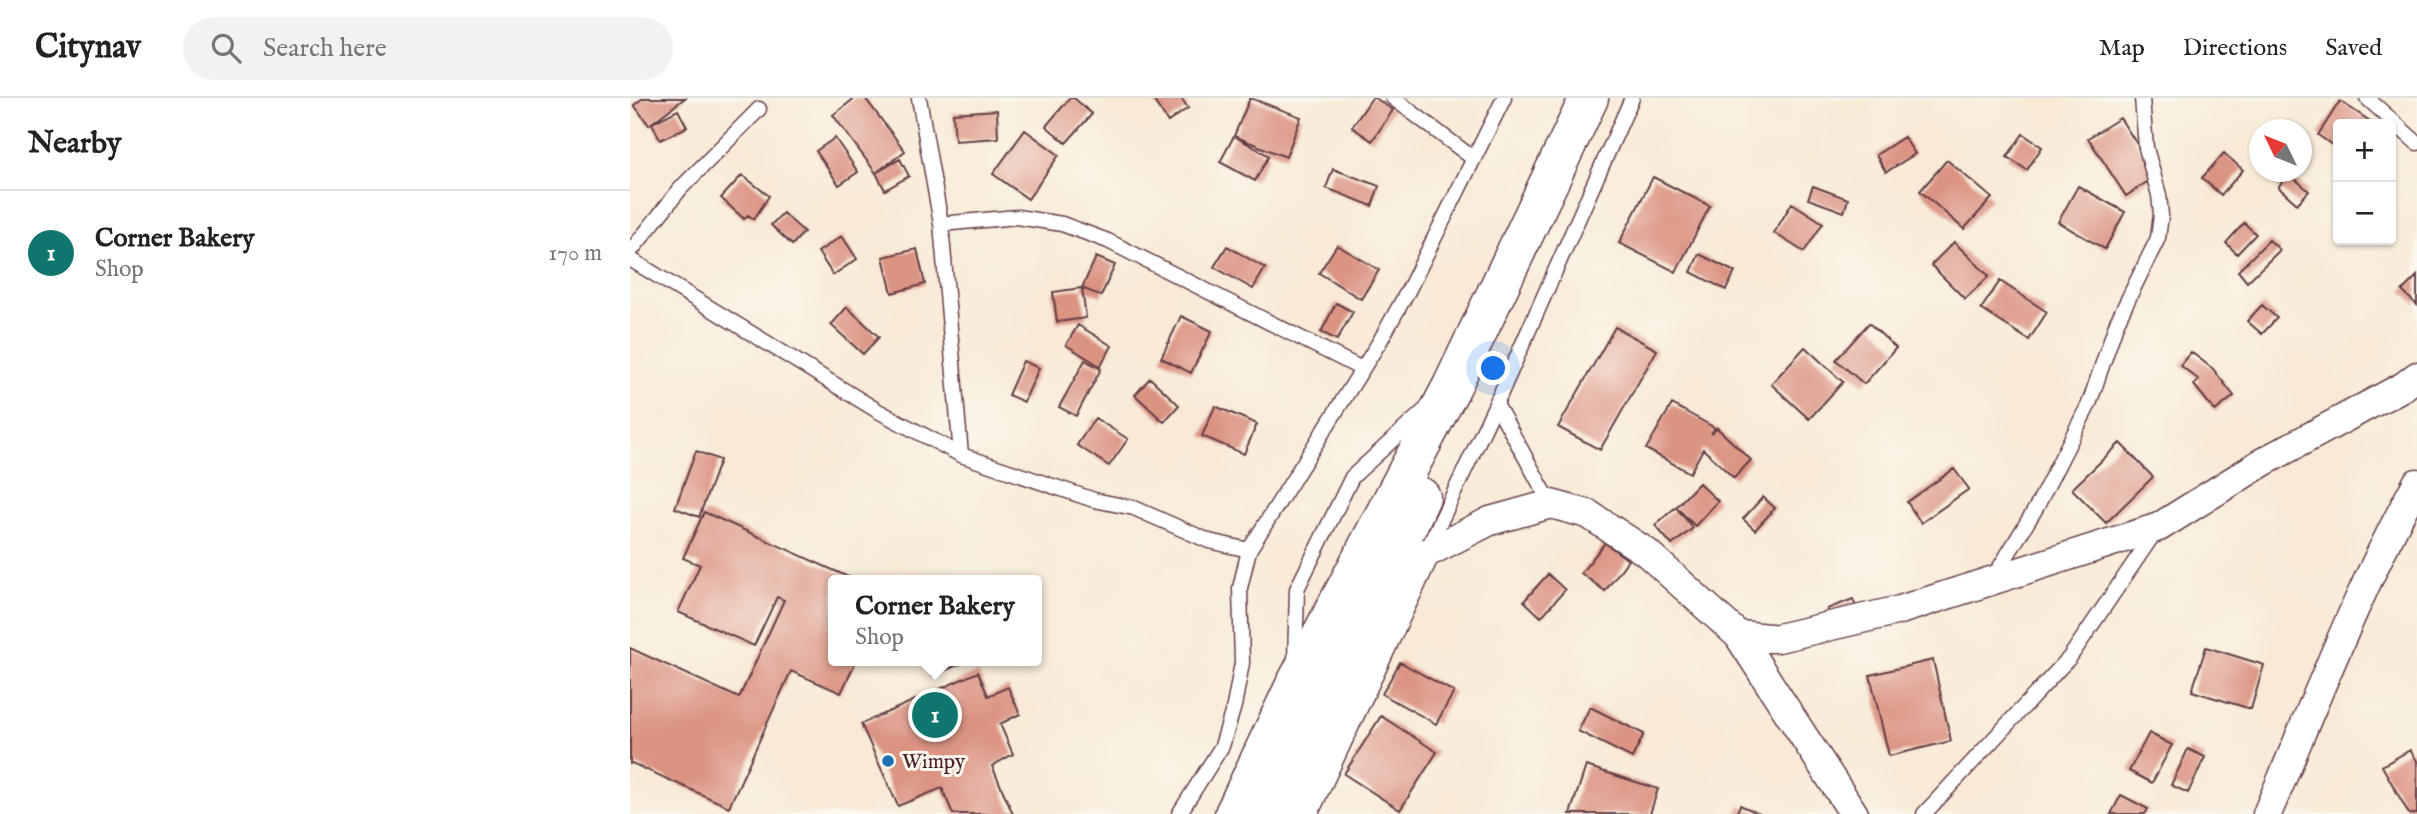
<!DOCTYPE html>
<meta charset="utf-8">
<style>
body{margin:0;font-family:"IM FELL English",serif;background:#f2f2f2;color:#222}
.controls{position:absolute;right:21px;top:21px;display:grid;overflow:hidden;border-radius:7px;box-shadow:0 2px 5px #0004}
.controls button{width:63px;height:63px;display:grid;place-items:center;padding:0;border:0;border-bottom:2px solid #e0e0e0;background:#fff;color:#222;font:35px sans-serif}
.compass{position:absolute;left:1619px;top:21px;width:63px;height:63px;border-radius:50%;background:#fff;box-shadow:0 2px 5px #0004;rotate:313deg}
.you{position:absolute;left:864px;top:271px;width:24px;height:24px;margin:-18px;border:5px solid #fff;border-radius:50%;background:#1a73e8;box-shadow:0 0 0 10px #1a73e833}
.badge{display:grid;place-items:center;width:46px;height:46px;border-radius:50%;background:#0f766e;color:#fff;font-size:23px;font-weight:700}
.pin{position:absolute;translate:-50% -50%;border:4px solid #fff;box-shadow:0 2px 7px #0006}
.popup{position:absolute;left:198px;top:477px;width:214px;height:91px;box-sizing:border-box;display:grid;place-content:center;border-radius:7px;background:#fff;filter:drop-shadow(0 2px 5px #0005);font-size:23px;white-space:nowrap;color:#767676}
.popup b{font-size:26px;color:#222}
.popup::after{content:'';position:absolute;left:50%;top:100%;margin-left:-14px;border:14px solid transparent;border-top-color:#fff}
.list{margin:0;padding:0;list-style:none}
h2{display:flex;justify-content:space-between;align-items:center;height:91px;margin:0;padding:0 28px;font-size:30px}
h2 small{font-size:23px;font-weight:400;color:#767676}
.list li{display:grid;grid-template-columns:46px 1fr auto;gap:21px;align-items:center;box-sizing:border-box;height:126px;padding:0 28px;border-top:2px solid #e0e0e0}
.list b{display:block;font-size:26px;white-space:nowrap}
.list p{margin:0;font-size:23px;white-space:nowrap;color:#767676}
.list em{font-size:23px;font-style:normal;color:#767676}
.icon{flex:none;width:38px;height:38px;fill:none;stroke:currentColor;stroke-width:2;stroke-linecap:round;stroke-linejoin:round}
.map{position:relative;flex:none;width:1787px;height:716px;overflow:hidden}
header{display:flex;align-items:center;gap:42px;box-sizing:border-box;height:98px;padding:0 35px;background:#fff;border-bottom:2px solid #e0e0e0}
header strong{font-size:33px}
nav{display:flex;gap:38px;margin-inline-start:auto;font-size:24px}
.search{width:490px;height:63px;background:#f2f2f2;display:flex;align-items:center;gap:18px;box-sizing:border-box;padding:0 24px;border-radius:38px;color:#767676;font-size:26px}
main{display:flex}
aside{flex:1;background:#fff}
.map>svg:first-child{display:block}
.building{fill:#db9382}
.lines{fill:none;stroke-linecap:round;stroke-linejoin:round}
.service-casing{stroke:#643d45;stroke-width:17}
.minor-casing{stroke:#643d45;stroke-width:31}
.trunk-casing{stroke:#643d45;stroke-width:41}
.service{stroke:#fff;stroke-width:14}
.minor{stroke:#fff;stroke-width:28}
.trunk{stroke:#fff;stroke-width:38}
.poi-dot{fill:#1f6fb2;stroke:#fbf7ec;stroke-width:2.5}
.labels{text-anchor:middle;stroke-width:6;stroke-linejoin:round;paint-order:stroke}
.poi-label{font-size:21px;fill:#4a1f2b;stroke:#fbf7ec;text-anchor:start}
</style>
<header>
<strong>Citynav</strong>
<div class="search"><svg class="icon" aria-label="search" viewBox="0 0 24 24"><circle cx="10" cy="10" r="6"/><path d="M15 15l6 6"/></svg>Search here</div>
<nav><a>Map</a><a>Directions</a><a>Saved</a></nav>
</header>
<main>
<aside>
<h2>Nearby<small></small></h2>
<ul class="list">
<li><span class="badge">1</span><div><b>Corner Bakery</b><p>Shop</p></div><em>170 m</em></li>
</ul>
</aside>
<div class="map">
<svg width="1787" height="716" viewBox="0 0 1787 716">
<rect width="100%" height="100%" fill="#fbf7ec"/>
<filter id="ink" filterUnits="userSpaceOnUse"><feTurbulence type="fractalNoise" baseFrequency=".0143" numOctaves="2"/><feDisplacementMap in="SourceGraphic" scale="14" xChannelSelector="R" yChannelSelector="G"/><feConvolveMatrix kernelMatrix="1 2 1 2 8 2 1 2 1" color-interpolation-filters="sRGB"/></filter>
<filter id="wash" filterUnits="userSpaceOnUse"><feTurbulence type="fractalNoise" baseFrequency=".00686" numOctaves="4" result="noise"/><feDisplacementMap in="SourceGraphic" scale="28" xChannelSelector="R" yChannelSelector="G"/><feGaussianBlur stdDeviation="1.57" result="paint"/><feColorMatrix in="noise" values="0 0 0 0 0 0 0 0 0 0 0 0 0 0 0 0 0 1.4 0 .05"/><feComposite in="paint" operator="in"/></filter>
<g filter="url(#wash)">
<rect width="100%" height="100%" fill="#f8ead7"/>
<g id="blocks">
<path class="building" d="M13 0H55L19 27 4 7Z
M225 0H235L275 53 246 75 203 17Z
M440 0H444L462 16 436 45 416 28Z
M522 0H551L558 10 538 24Z
M620 0 671 19 656 59 604 38 639 58 625 83 590 64 604 38Z
M742 0H745L763 12 742 43 722 29Z
M1710 3 1740 23 1738 26H1708V51L1688 37Z
M48 12 57 29 30 42 22 25Z
M367 12 368 40 325 43 323 15Z
M1490 20 1527 77 1496 98 1458 40Z
M395 32 429 57 398 101 363 76Z
M1393 36 1412 49 1397 72 1377 59Z
M1274 39 1285 56 1256 74 1246 57Z
M205 40 228 74 209 87 186 53Z
M1594 55 1613 72 1591 97 1572 80Z
M270 61 279 78 255 92 246 75Z
M1317 62 1362 100 1334 131 1290 93Z
M703 71 749 88 742 108 696 90Z
M1659 76 1679 93 1667 106 1648 89Z
M112 77 139 98 124 121 118 117 114 121 91 100Z
M1023 79 1080 108 1046 174 989 145Z
M1183 88 1218 101 1214 114 1178 101Z
M1448 88 1495 114 1475 151 1428 124Z
M1162 105 1193 125 1174 154 1144 135Z
M153 115 174 134 162 147 141 127Z
M1614 125 1626 136 1607 156 1596 145Z
M212 138 227 161 203 177 188 154Z
M1639 142 1650 152 1617 184 1608 173Z
M1324 144 1359 178 1335 201 1301 167Z
M707 147 749 172 731 201 689 175Z
M597 148 635 170 623 191 584 169Z
M287 151 295 186 262 195 253 159Z
M1069 156 1105 174 1096 192 1061 174Z
M466 159 485 167 471 198 452 190Z
M1787 178V207L1772 193Z
M1370 183 1417 214 1399 242 1351 211Z
M452 190 456 220 427 224 423 194Z
M706 205 723 214 707 242 691 234Z
M1632 207 1647 220 1632 236 1617 223Z
M217 209 249 239 233 256 201 227Z
M551 218 582 233 561 275 531 260Z
M1239 225 1266 250 1234 286 1206 262Z
M448 227 482 248 470 268 436 247Z
M985 229 1027 252 970 352 928 329Z
M1175 249 1213 284 1179 321 1141 286Z
M1561 254 1583 271 1604 298 1585 313 1564 287 1569 282 1550 267Z
M455 262 471 271 446 318 429 309Z
M393 263 409 270 394 304 378 297Z
M520 280 549 307 534 324 505 297Z
M1042 306 1085 330 1081 336 1087 330 1121 362 1104 380 1073 351 1060 375 1016 351Z
M585 308 627 326 614 356 572 338Z
M465 320 498 341 479 368 447 347Z
M1490 345 1523 379 1476 425 1442 391Z
M66 353 90 362 69 419 45 410Z
M1324 371 1339 391 1291 425 1277 404Z
M1069 385 1088 403 1065 428 1046 409Z
M1133 399 1145 410 1125 432 1113 421Z
M1046 409 1063 430 1042 447 1025 427Z
M74 414 225 482H204V563H226L211 595 161 573 99 709 2 665 0 666V550L109 600 154 502 147 499 124 548 48 514 70 467 53 460Z
M975 445 998 462 975 493 951 475Z
M918 476 935 492 911 519 894 503Z
M1223 501 1229 517 1203 526 1197 511Z
M1576 549 1634 567 1621 611 1562 593Z
M1303 562 1321 643 1259 658 1240 577Z
M296 563H337L302 578Z
M770 564 824 594 806 626 752 596Z
M348 574 358 598 378 589 390 616 370 626 383 656 362 668 383 716H323L312 690 268 708 231 626Z
M960 609 1014 636 1002 660 948 633Z
M751 618 807 654 770 712 714 676Z
M1519 635 1542 647 1522 685 1499 673Z
M1558 651 1575 659 1558 695 1541 687Z
M1780 652 1787 663V716H1779L1752 668Z
M956 668 1028 691 1020 716H940Z
M1491 697 1518 711 1515 716H1481Z
M1110 707 1130 716H1106Z"/>
</g>
</g>
<g filter="url(#ink)">
<use href="#blocks" fill-opacity="0" stroke="#643d45" stroke-width="2"/>
<g class="lines">
<g class="service-casing">
<path id="service" d="M289 0 311 126 331 357
M763 0 844 61
M1737 0 1787 45
M311 126 387 119 432 126 478 143 732 271
M0 154 51 90 129 11
M0 161 248 313 331 357 464 402 504 410 579 443 619 452
M866 306 921 406
M797 452 866 306 1002 0
M1364 479 1406 410 1459 306 1487 224 1528 140 1531 117 1529 97 1516 50 1512 0
M665 563 667 491 722 379 794 313
M549 716 592 648 604 608 612 565 610 490 619 452 750 243 779 191 874 0
M1294 716 1440 559 1525 434"/>
</g>
<g class="minor-casing">
<path id="minor" d="M1108 537C1122 537 1134 541 1148 540L1270 512 1529 429 1633 364 1774 288 1787 278
M673 716 795 456 860 423 921 406 958 416 1016 454 1108 537 1224 716
M1637 716C1685 604 1728 492 1787 385"/>
</g>
<g class="trunk-casing">
<path id="trunk" d="M604 716 664 589 822 288 959 0
M643 716 791 399"/>
</g>
<use href="#service" class="service"/>
<use href="#minor" class="minor"/>
<use href="#trunk" class="trunk"/>
</g>
</g>
<circle class="poi-dot" cx="258" cy="663" r="7"/>
<g class="labels">
<g class="poi-label">
<text x="272" y="670">Wimpy</text>
</g>
</g>
</svg>
<div class="controls">
<button>+</button>
<button>−</button>
</div>
<svg class="compass" viewBox="-18 -18 36 36"><path d="M0-13l5 13h-10z" fill="#e53935"/><path d="M0 13l5-13h-10z" fill="#767676"/></svg>
<div class="you"></div>
<div class="pin badge" style="left:305px;top:617px">1</div>
<div class="popup"><b>Corner Bakery</b>Shop</div>
</div>
</main>
